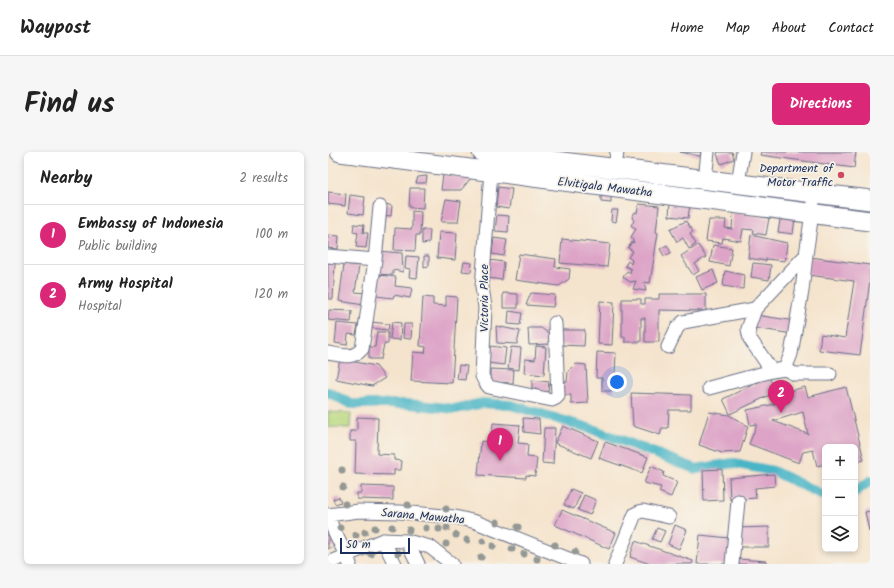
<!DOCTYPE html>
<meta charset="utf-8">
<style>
body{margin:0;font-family:Kalam,sans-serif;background:#f6f6f6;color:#222}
.controls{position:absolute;right:12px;bottom:12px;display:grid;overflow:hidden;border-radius:6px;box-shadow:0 2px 6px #0003}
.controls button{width:36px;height:36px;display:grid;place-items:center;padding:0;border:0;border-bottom:1px solid #e0e0e0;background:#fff;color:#222;font:20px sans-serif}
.scale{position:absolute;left:12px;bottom:10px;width:70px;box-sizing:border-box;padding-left:4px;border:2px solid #1b2f5e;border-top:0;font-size:11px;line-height:14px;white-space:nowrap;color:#1b2f5e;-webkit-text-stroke:3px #f7f3e8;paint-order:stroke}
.you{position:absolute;left:289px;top:230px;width:14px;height:14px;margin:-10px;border:3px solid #fff;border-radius:50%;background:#1a73e8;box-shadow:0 0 0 6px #1a73e833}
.badge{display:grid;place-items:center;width:26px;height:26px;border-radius:50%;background:#db2777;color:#fff;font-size:13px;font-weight:700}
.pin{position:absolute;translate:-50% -33px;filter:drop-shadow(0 1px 2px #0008)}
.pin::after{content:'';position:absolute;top:21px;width:14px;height:12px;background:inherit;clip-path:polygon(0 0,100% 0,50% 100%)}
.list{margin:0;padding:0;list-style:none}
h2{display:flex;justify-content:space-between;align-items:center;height:52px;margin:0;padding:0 16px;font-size:17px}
h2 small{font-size:13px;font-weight:400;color:#767676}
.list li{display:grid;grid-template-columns:26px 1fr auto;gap:12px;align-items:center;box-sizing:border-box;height:60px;padding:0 16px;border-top:1px solid #e0e0e0}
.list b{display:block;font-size:15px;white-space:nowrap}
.list p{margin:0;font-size:13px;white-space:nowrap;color:#767676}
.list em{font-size:13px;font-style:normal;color:#767676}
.icon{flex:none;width:22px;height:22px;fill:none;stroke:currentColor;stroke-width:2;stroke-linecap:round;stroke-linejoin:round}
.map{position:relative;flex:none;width:542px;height:412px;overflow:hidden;border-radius:6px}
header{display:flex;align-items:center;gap:24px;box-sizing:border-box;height:56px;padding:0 20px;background:#fff;border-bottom:1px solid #e0e0e0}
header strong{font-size:19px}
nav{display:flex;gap:22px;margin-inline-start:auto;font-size:14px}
.intro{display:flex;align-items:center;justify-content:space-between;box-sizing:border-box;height:96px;padding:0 24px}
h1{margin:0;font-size:28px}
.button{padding:10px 18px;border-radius:6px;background:#db2777;color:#fff;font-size:14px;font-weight:700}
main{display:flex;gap:24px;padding:0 24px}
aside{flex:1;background:#fff;border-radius:6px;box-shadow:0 2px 6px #0003}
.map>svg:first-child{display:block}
.green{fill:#b9d87f;stroke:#6a846e}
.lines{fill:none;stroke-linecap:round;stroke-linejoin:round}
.canal{stroke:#49b5c6;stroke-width:10}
.building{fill:#dda4c7;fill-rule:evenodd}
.minor-casing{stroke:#676e85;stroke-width:15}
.highway-casing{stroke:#676e85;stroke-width:21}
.minor{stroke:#fff;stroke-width:13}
.highway{stroke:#fff;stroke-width:19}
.tree{fill:#939894}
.poi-dot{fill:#d1495b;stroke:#f7f3e8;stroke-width:1.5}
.labels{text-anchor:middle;stroke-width:3.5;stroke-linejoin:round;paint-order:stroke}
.poi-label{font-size:12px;fill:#1b2f5e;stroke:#f7f3e8;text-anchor:end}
.street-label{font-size:12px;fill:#1b2f5e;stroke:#f7f3e8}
</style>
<header>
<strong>Waypost</strong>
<nav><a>Home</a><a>Map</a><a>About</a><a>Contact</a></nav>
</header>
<div class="intro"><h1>Find us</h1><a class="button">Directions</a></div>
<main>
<aside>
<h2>Nearby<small>2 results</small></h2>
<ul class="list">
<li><span class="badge">1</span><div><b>Embassy of Indonesia</b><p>Public building</p></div><em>100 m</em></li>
<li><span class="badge">2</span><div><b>Army Hospital</b><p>Hospital</p></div><em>120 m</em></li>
</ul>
</aside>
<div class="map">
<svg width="542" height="412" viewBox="0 0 542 412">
<rect width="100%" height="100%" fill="#f7f3e8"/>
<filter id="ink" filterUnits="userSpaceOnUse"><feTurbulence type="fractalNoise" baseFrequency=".025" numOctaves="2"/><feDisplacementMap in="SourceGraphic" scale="8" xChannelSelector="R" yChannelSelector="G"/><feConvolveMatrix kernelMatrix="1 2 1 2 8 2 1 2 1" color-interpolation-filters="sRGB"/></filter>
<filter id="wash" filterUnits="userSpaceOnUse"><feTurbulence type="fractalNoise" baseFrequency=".012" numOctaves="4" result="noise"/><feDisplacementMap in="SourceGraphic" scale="16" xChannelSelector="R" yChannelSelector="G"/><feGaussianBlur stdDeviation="0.9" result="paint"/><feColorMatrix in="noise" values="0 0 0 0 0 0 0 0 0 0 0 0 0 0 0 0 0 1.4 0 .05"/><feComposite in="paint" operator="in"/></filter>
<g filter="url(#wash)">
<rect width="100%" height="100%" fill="#f5e4cd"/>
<path class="green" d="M0 260 23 261 22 276 0 275Z"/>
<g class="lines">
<path class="canal" d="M0 240 23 252H81L127 257 155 251 183 253 264 277 368 317 405 311 445 319 493 342H497
M527 340 542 329"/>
</g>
<g id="blocks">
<path class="building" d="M352 0H373L372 4Z
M390 0H404L406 7 393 12 389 2Z
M433 0H528L526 16 432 3Z
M115 23 144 25 133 38H113Z
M99 24 98 31H88L90 25Z
M170 35 184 37 181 57 168 55Z
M82 36H96L95 56 81 55Z
M0 40 18 42 17 54 0 52Z
M22 43 37 45 35 63 20 61Z
M273 44 283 45V51L273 50Z
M118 47 133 49 130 70H113Z
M342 50 362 52 360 66 341 64Z
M55 51 64 54 63 64 53 63Z
M311 52 331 54 328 80 330 81 322 131 316 130 318 139 305 137 308 129 302 130 295 125 299 119 302 121 303 117 297 114 300 109 303 112 304 108 300 105 305 99 300 96 304 90 306 91 303 85 308 77 303 73 306 69 304 65 307 60 309 61Z
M284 58H290L288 70 283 69Z
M84 59 93 60 92 83H88L87 99 66 98 67 76 84 77Z
M405 60 441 66 438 83 425 81 426 78 415 77 413 89 395 86 394 91 378 89 381 68H398L397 76 404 77Z
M169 63 181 64 180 80 167 79Z
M453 63 467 66 465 82 450 80Z
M358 69 365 80 362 82 368 92 361 97 355 86 349 90 342 77Z
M26 72 36 73 35 81H40L38 96 28 95 30 81 25 80Z
M94 78H102L101 91 94 92Z
M111 80 129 81 127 108 109 106Z
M0 83 11 84 10 97 0 96Z
M423 83 459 91 457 109 438 107V109L420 106Z
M166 86 179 88 176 104 164 102Z
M234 87 282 92 279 115 232 111Z
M339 93 343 101 336 104 332 97Z
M370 93 378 105 367 112 371 119 365 123 353 104Z
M385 93 404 96 401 114 382 110Z
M50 99 74 101 75 120 65 118V123L47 122Z
M191 102 228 107 227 115 242 117 241 127 231 134 187 128Z
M78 104 91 105 89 126 81 125 82 117 77 116Z
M96 104H101V114L96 115Z
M482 105 542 113V128L532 203 491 198 493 182 517 186 526 129 480 123Z
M162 108 176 110 174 128 160 126Z
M136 110 144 111 143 120 134 119Z
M0 111H7L5 147H0Z
M425 111 443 113 441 128 423 125Z
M16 112 31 114 27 140 38 141 36 153 11 149Z
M385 118 390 131 374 138 368 125Z
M397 119 416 123 415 137 395 134Z
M51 123 68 125 67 134 84 136 82 146 66 143 65 146 48 144Z
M175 141 190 142V156H175Z
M203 141 227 143 225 155 198 153Z
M331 142H378V159L331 158V190H317V166H313V190H297V185H294V147H313V152H317V147H331Z
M118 144 129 145 124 231 83 229 85 200 97 201 98 195 92 194 95 145 105 146V153L118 154Z
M272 149 286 150 284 193 270 192Z
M1 158 24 159 23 170 0 168Z
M181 159 194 161 192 173 180 172Z
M428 163 467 169 465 182 426 176Z
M43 170 61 172 60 178 42 176Z
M64 170 73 171 72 188 62 187Z
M9 171 30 173 28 183 20 182 19 193 7 191Z
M76 172H84L83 187 75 186Z
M168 174 192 179 189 192 169 191Z
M200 176H213L223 183V192L201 193Z
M232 178H257L256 194 231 193Z
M49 180H60V192H56L53 207H41V195H47Z
M162 194 178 196 176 213 160 211Z
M208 194 218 195 216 223 196 221 197 207 207 208Z
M183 195 193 196 191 218 180 216Z
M269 200 288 201 286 239H274V226H268Z
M12 207 48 214 57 226 44 234 8 227Z
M248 212 258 213 260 251 243 252V243H234V230H239L240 220Z
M131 213 139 214 137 228 129 227Z
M162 217 186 218 185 231 162 230Z
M441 225 448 240 402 262 395 247Z
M204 228 221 230 220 240 209 239 210 237 204 236Z
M477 235 480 245 518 235 536 308 527 310V295H497V312L489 314 485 298 475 300 471 311 421 292 429 272 422 273 419 258 447 252 446 249 462 245 461 239ZM475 260 480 282 445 269Z
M303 241 363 243V258H341L340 276H334L332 283 305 274Z
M381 260 401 263 420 274 412 300 394 301 371 293Z
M29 265 50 266 49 302 66 303V308L74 309 73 318H66V323L27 322 28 289H22V279H29Z
M195 266 211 267 212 282 196 280Z
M165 271 192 273 190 291 200 292 199 305 209 306 207 324 198 323V326L150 323 153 289 163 290Z
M235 274 270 289 263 306 227 291Z
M216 276H227L225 312 214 311Z
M277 290 320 305 314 321 271 306Z
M323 314 336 320 335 324 349 330 343 345 331 340 333 335 316 331Z
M394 317 395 348 376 349 375 318Z
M446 322 447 334 427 336 428 346 402 348 401 326Z
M33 334 65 335V348L29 347V341H33Z
M243 337 253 341 246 357 236 353Z
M256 343 268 348 262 363 250 358Z
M11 345 13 350 7 352 5 347Z
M234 358 288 381 281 397 227 373Z
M542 359V379H541L537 360Z
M347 373 359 378 351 397 340 392Z
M441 375V395H409V376Z
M329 376 337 379 332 390 324 387Z
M0 382 6 394 0 397Z
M372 383 401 386 402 412H369Z
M307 389 365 409 364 412H322L302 405Z
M410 407 438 409V412H409Z"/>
</g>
</g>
<g filter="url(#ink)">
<use href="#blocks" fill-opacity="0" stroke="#676e85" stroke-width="1"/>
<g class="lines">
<g class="minor-casing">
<path id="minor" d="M287 16 289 0
M163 20 154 135 157 155 154 224 157 230 161 235 224 248 228 246 230 244 227 171
M377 27 380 0
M410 31 415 0
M0 104 47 108
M427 157 420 177 422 187 444 219
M340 195 349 176 355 170 427 157 478 103 485 54
M0 201C13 203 24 208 34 197L47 108 52 55
M457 217 467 222H502
M381 236 444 219 457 217 463 202 474 139 478 103
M0 363 31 359 72 360 127 365 148 370 253 412
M0 366 22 412
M55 388 67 412
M79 389 90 412
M0 411 55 388 79 389 102 395 124 412
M287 412 307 362 311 360 315 359 341 365
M404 412 410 349"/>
</g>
<g class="highway-casing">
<path id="highway" d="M12 0 542 69
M154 0 542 48"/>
</g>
<use href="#minor" class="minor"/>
<use href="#highway" class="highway"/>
</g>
<g class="tree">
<circle cx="14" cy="318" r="3.5"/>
<circle cx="15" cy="335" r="3.5"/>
<circle cx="17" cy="352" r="3.5"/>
<circle cx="80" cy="353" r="3.5"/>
<circle cx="118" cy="357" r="3.5"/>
<circle cx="169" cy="370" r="3.5"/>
<circle cx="64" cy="375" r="3.5"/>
<circle cx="190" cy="375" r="3.5"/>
<circle cx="12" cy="376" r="3.5"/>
<circle cx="47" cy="376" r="3.5"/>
<circle cx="98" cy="376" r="3.5"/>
<circle cx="119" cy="376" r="3.5"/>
<circle cx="111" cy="377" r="3.5"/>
<circle cx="81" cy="378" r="3.5"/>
<circle cx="37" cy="380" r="3.5"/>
<circle cx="28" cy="383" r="3.5"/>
<circle cx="128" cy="383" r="3.5"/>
<circle cx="139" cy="388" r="3.5"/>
<circle cx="155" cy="389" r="3.5"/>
<circle cx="118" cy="392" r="3.5"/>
<circle cx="227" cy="393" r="3.5"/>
<circle cx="165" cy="394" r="3.5"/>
<circle cx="184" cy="397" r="3.5"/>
<circle cx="247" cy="400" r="3.5"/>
<circle cx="70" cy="401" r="3.5"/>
<circle cx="43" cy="402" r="3.5"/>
<circle cx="196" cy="402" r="3.5"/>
<circle cx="153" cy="405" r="3.5"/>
<circle cx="209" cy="407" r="3.5"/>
</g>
</g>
<circle class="poi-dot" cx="513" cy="23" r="4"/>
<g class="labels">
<g class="poi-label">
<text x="505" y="20">Department of<tspan x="505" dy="14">Motor Traffic</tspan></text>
</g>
<g class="street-label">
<text transform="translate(277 35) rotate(7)" y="4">Elvitigala Mawatha</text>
<text transform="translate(156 146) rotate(-90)" y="4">Victoria Place</text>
<text transform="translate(95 364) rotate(5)" y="4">Sarana Mawatha</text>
</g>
</g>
</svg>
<div class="controls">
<button>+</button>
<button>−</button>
<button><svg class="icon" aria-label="layers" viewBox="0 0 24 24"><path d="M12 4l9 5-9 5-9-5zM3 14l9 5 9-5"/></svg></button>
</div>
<div class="scale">50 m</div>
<div class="you"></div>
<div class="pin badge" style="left:172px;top:309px">1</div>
<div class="pin badge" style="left:453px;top:261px">2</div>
</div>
</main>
